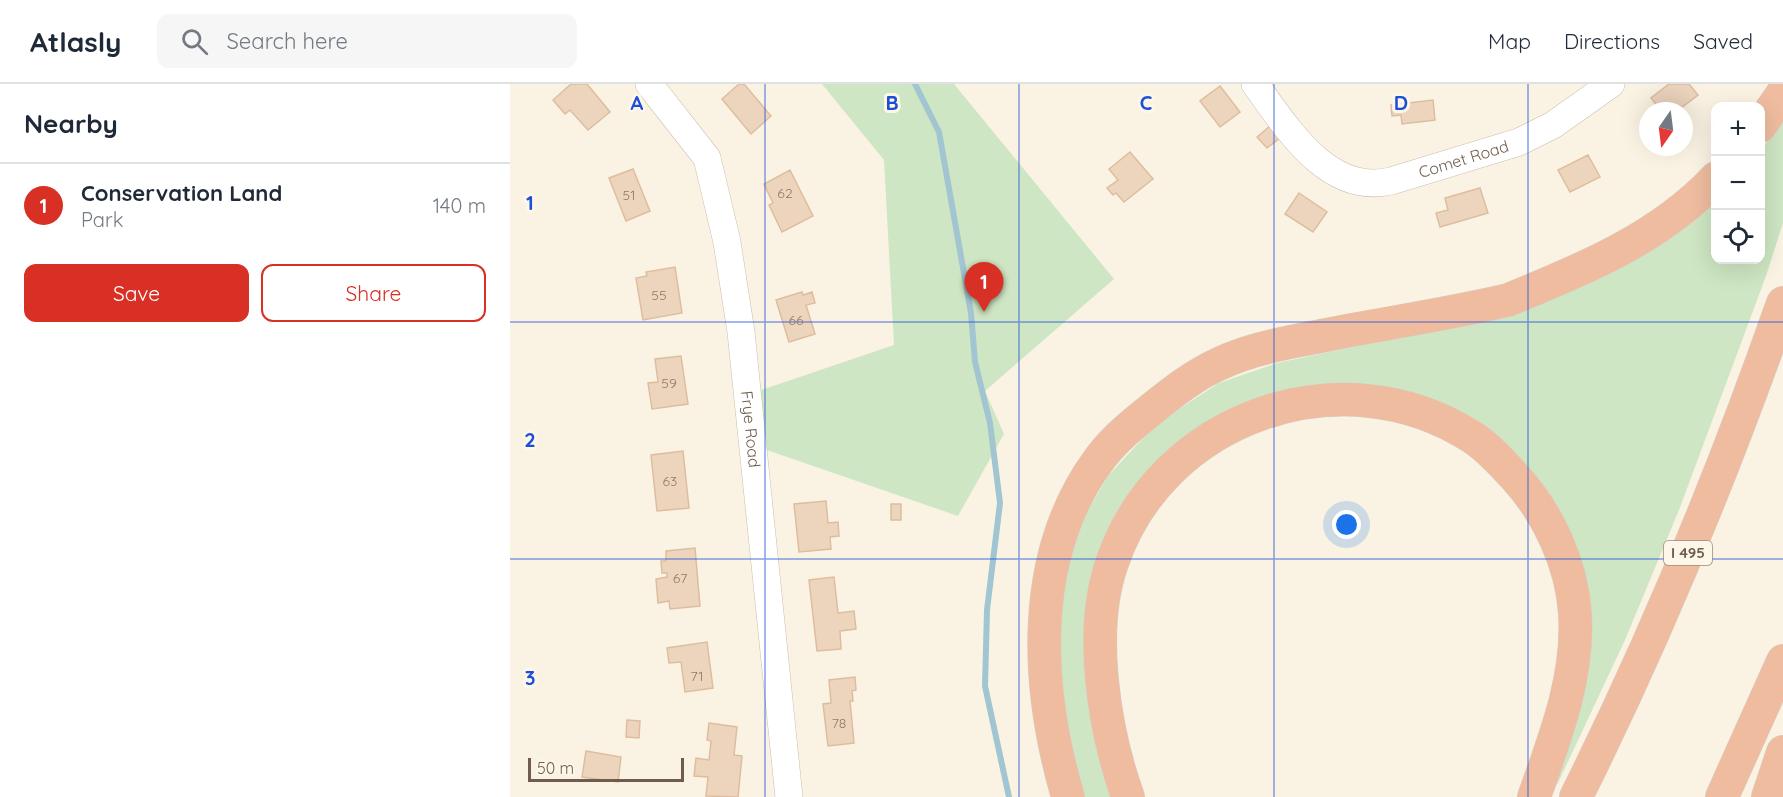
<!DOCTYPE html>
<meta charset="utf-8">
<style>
body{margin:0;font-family:Quicksand,sans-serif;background:#f6f6f7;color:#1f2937}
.controls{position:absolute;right:18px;top:18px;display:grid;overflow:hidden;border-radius:12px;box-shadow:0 6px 24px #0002}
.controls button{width:54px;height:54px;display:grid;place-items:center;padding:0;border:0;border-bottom:2px solid #e0e1e3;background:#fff;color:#1f2937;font:30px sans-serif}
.compass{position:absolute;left:1129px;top:18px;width:54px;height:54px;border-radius:50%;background:#fff;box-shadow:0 6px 24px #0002;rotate:194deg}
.scale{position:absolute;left:18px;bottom:15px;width:156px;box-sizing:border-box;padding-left:6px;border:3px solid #6f5c4c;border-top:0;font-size:16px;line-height:21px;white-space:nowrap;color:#6f5c4c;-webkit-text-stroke:4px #fdf7e9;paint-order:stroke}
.you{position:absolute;left:837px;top:441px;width:21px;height:21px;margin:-15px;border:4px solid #fff;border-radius:50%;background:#1a73e8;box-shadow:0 0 0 9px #1a73e833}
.badge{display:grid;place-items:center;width:39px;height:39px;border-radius:50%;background:#d93025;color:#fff;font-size:20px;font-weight:700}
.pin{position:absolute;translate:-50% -50px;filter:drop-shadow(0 2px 3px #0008)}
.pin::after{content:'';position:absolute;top:32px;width:21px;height:18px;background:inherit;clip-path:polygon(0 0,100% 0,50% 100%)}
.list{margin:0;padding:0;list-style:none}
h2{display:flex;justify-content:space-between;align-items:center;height:78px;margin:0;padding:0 24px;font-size:26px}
h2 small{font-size:20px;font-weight:400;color:#747a83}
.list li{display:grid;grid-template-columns:39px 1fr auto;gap:18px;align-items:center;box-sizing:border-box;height:84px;padding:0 24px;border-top:2px solid #e0e1e3}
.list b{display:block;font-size:22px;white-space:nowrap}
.list p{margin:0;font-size:20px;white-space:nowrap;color:#747a83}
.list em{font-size:20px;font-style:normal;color:#747a83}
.actions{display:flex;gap:12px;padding:18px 24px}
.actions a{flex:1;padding:14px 0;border:2px solid #d93025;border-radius:12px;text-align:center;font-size:21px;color:#d93025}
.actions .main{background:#d93025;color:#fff}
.icon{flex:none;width:33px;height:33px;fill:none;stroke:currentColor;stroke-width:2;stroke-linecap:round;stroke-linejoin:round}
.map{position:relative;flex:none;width:1273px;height:713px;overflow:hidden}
header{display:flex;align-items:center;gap:36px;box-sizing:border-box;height:84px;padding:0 30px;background:#fff;border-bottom:2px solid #e0e1e3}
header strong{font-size:28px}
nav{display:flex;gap:33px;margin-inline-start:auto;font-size:21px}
.search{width:420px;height:54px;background:#f6f6f7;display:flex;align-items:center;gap:15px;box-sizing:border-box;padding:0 21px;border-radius:12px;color:#747a83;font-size:22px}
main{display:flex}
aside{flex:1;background:#fff}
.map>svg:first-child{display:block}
.green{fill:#cee6c3}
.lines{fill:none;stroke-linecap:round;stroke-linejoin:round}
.stream{stroke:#a1c6d2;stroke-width:6}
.building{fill:#edd5bd;stroke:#debd9f;stroke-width:1.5}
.minor-casing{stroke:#ccbeae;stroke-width:28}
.highway-casing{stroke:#d7d1cd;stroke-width:34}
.minor{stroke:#fff;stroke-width:27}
.highway{stroke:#efbc9f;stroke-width:33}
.grid{fill:none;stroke:#1d4ed8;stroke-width:1.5;stroke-opacity:0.55}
.labels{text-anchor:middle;stroke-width:6;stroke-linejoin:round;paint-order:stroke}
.number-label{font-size:14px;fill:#8e7a68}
.shield{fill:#fdf7e9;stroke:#9a8a7b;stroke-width:1.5}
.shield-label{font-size:15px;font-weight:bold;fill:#6f5c4c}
.street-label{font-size:16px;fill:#6f5c4c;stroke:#fdf7e9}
.grid-label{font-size:20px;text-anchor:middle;font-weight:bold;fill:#1d4ed8;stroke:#fdf7e9;stroke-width:6;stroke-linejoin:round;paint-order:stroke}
</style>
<header>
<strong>Atlasly</strong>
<div class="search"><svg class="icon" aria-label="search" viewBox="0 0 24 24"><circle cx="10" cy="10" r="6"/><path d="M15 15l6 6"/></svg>Search here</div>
<nav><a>Map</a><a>Directions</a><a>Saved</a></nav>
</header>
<main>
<aside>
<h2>Nearby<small></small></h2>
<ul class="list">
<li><span class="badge">1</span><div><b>Conservation Land</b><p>Park</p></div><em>140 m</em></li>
</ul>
<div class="actions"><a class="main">Save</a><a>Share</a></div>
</aside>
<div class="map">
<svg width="1273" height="713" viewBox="0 0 1273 713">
<rect width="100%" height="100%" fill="#faf3e3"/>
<path class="green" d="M312 0H444L604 195 475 307 494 350 448 432 254 365 245 308 384 261 374 76Z
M1273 36V139L1256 192 1169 426 1115 556 1047 701H1041L1062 648 1078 592 1079 545 1070 491 936 332 746 323 608 449 604 713H565L542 568 565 448 598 392 646 340 709 299 767 279 898 251 1131 170 1193 130 1205 116 1206 176H1250L1251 66Z"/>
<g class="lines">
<path class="stream" d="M405 0 429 48 461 229 465 278 480 339 490 419 477 526 475 602 499 713"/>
</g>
<path class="building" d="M61 0H77L100 28 78 46 60 26 55 30 43 16Z
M229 0H234L261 32 241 50 212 15Z
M1159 0H1179L1188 11 1167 27H1151L1141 14Z
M710 2 730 28 710 43 690 17Z
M923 16 925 36 892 40 891 31 882 32 881 21Z
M760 42 770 54 757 64 747 53Z
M620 68 643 95 614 118 606 109 603 111 597 104 608 96 599 85Z
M1078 71 1090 93 1060 108 1048 86Z
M123 85 140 127 116 137 99 94Z
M280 86 303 132 272 148 259 121 263 119 254 100Z
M970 104 978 129 930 143 926 129 938 126 935 114Z
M789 109 817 128 803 148 775 130Z
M165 183 172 229 133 236 126 194 137 192 136 188Z
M292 208 293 211 302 208 305 219 296 221 305 250 279 258 266 216Z
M171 272 178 320 142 325 138 299 148 298 145 275Z
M173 367 179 424 147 427 141 371Z
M316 417 318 439 328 438 329 452 320 453 321 465 289 468 284 420Z
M381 420H391V436H381Z
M185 464 190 522 160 525 159 517 148 519 146 495 157 493V489H152L151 477H156V467Z
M324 493 328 529 344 527 346 545 330 547 331 565 307 567 299 496Z
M197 558 203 604 175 608 171 578 159 579 157 564Z
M345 593 346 606 342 607 343 617H340L344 659 318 662 313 620 321 619 319 596Z
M117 636 130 637 129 654 116 653Z
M199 639 227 643 224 671 232 672 228 713 196 712 198 693 184 692 186 674 199 676 201 657 197 656Z
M76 667 111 673 108 698 72 693Z"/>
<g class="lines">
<g class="minor-casing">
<g id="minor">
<path id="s1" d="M139 0 197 74 217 158 231 248 279 713"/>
<path id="s2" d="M745 0C777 44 818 112 881 97L1009 58 1043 41 1101 0"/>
</g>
</g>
<g class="highway-casing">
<path id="highway" d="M1250 42 1273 9
M558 713C526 604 518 473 588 377 603 356 623 340 643 324 664 307 686 290 711 279 743 264 781 258 816 251 877 239 938 230 998 216 1072 186 1150 154 1206 94
M618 713C594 646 578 547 602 479 651 333 831 269 962 353 978 363 992 379 1005 393 1038 429 1062 480 1065 530 1069 593 1045 654 1024 713
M1066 713C1146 553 1214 387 1273 219
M1212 713 1273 577
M1258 713 1273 668"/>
</g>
<use href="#minor" class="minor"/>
<use href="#highway" class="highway"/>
</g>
<path class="grid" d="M255 0V713M509 0V713M764 0V713M1018 0V713M0 238H1273M0 475H1273"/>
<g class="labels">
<g class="number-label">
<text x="275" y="114">62</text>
<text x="119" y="116">51</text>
<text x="149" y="216">55</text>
<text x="286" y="241">66</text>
<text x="159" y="304">59</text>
<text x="160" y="402">63</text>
<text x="170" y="499">67</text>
<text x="187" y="597">71</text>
<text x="329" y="644">78</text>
</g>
<rect class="shield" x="1154" y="457" width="48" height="24" rx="4.5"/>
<g class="shield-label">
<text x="1178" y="474">I 495</text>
</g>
<g class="street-label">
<text dy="6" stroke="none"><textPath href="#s2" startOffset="254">Comet Road</textPath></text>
<text dy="6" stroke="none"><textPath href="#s1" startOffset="369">Frye Road</textPath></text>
</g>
</g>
<g class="grid-label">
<text x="127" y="26">A</text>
<text x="382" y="26">B</text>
<text x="636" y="26">C</text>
<text x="891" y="26">D</text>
<text x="20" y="126">1</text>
<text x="20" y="363">2</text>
<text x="20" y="601">3</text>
</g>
</svg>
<div class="controls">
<button>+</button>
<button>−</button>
<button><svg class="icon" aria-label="locate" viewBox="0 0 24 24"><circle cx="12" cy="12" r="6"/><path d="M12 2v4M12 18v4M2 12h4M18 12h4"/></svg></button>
</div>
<svg class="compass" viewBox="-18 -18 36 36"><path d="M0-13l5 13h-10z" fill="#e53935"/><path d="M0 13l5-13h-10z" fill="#747a83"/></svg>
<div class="scale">50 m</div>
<div class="you"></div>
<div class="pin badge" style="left:474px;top:228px">1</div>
</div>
</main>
